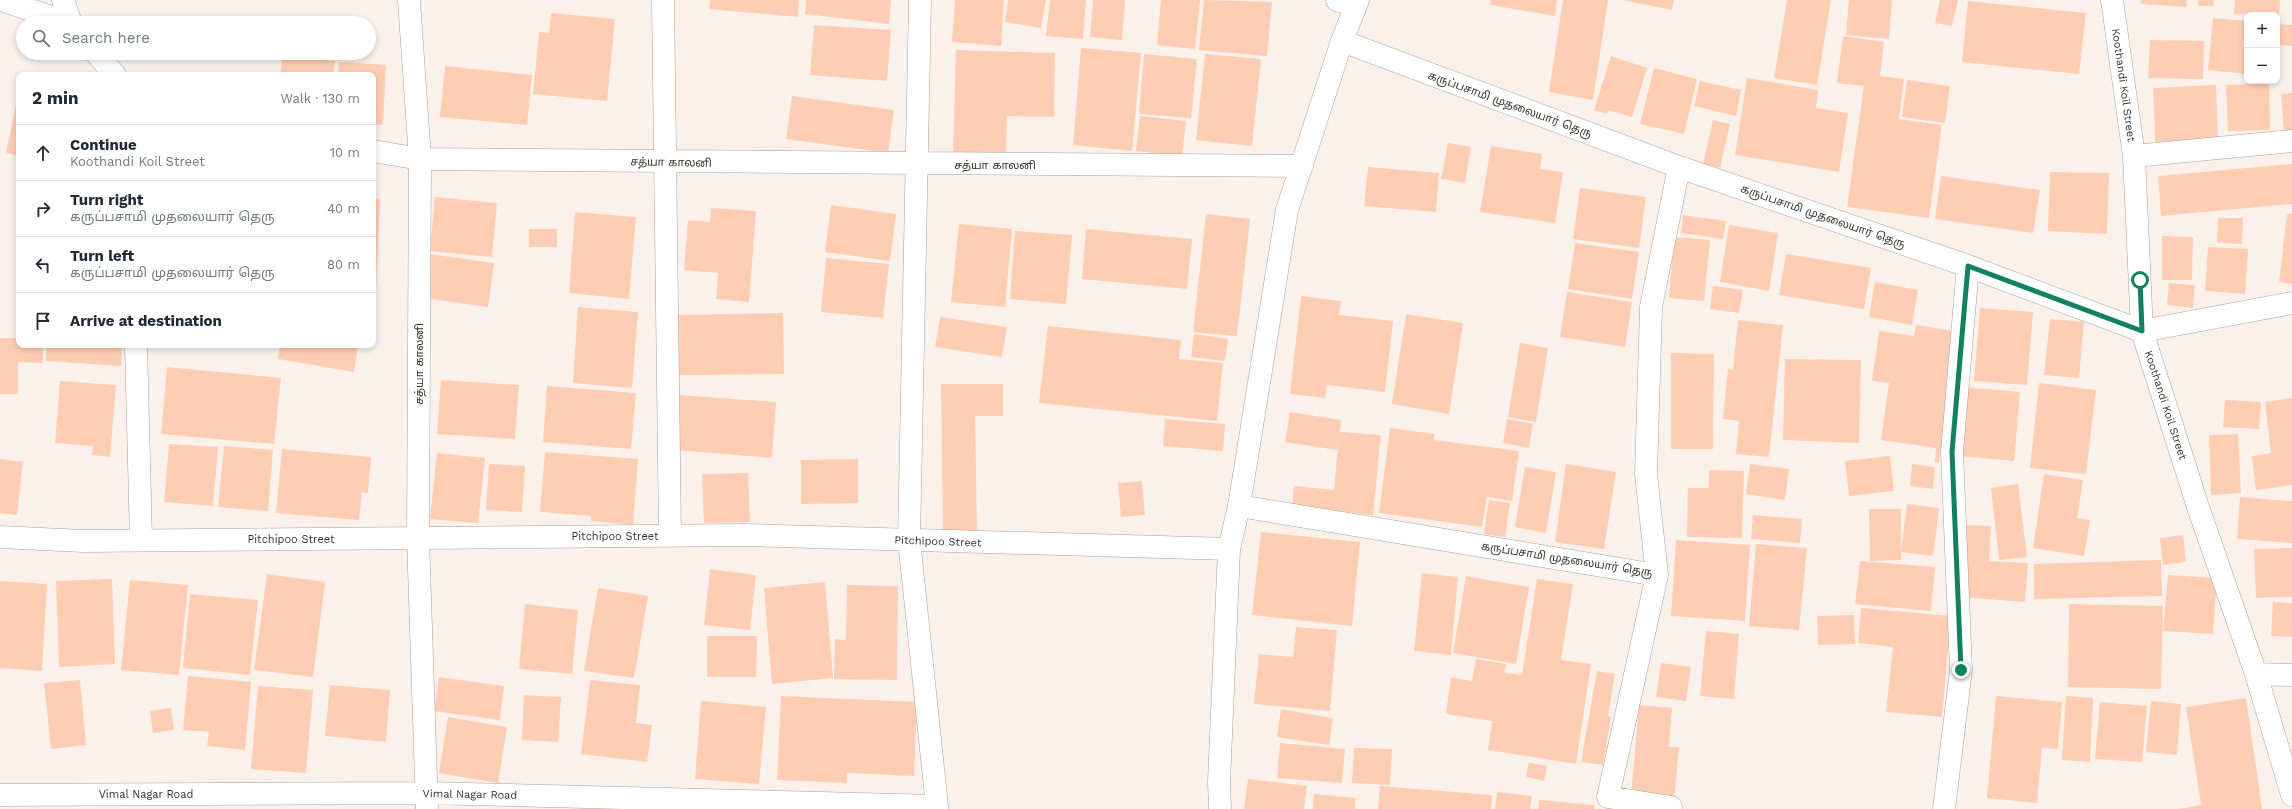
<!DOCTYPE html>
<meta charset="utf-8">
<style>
body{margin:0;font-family:"Work Sans","Noto Sans Tamil",sans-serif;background:#f6f6f7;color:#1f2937}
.controls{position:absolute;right:12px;top:12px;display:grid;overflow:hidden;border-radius:8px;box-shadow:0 2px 6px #0003}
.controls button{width:36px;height:36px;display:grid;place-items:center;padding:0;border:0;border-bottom:1px solid #e0e1e3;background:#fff;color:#1f2937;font:20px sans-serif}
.stop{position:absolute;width:12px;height:12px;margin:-9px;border:3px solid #11815e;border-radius:50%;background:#fff}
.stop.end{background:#11815e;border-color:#fff;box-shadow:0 1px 4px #0008}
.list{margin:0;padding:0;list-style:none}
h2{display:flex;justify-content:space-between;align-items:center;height:52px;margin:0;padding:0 16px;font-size:17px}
h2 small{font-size:13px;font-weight:400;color:#747a83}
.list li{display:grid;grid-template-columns:26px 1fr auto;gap:12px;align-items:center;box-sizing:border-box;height:56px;padding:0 16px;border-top:1px solid #e0e1e3}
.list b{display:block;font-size:15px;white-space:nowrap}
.list p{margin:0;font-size:13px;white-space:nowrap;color:#747a83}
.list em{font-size:13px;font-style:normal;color:#747a83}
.icon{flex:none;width:22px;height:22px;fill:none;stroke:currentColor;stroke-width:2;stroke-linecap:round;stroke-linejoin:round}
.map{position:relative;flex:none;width:2292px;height:809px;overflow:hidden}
.search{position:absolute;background:#fff;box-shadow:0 2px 6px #0003;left:16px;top:16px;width:360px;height:44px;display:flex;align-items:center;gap:10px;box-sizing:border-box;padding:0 14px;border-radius:22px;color:#747a83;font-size:15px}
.panel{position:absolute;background:#fff;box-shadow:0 2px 6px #0003;left:16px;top:72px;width:360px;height:276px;border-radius:8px}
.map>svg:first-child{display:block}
.building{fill:#ffcdb3}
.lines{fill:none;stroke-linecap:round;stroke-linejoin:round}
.minor-casing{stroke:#a8a09b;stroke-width:23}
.major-casing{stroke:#a8a09b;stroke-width:23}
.minor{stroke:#fff;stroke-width:22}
.major{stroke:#fff;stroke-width:22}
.route{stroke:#11815e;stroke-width:5}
.labels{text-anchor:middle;stroke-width:3;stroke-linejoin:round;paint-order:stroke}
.street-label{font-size:11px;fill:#35312f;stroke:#fff}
</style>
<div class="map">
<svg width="2292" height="809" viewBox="0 0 2292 809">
<rect width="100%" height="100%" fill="#faf1eb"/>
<path class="building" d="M710 0H799L798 17 709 9Z
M806 0H891L889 24 805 14Z
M955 0H1004L1001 46 952 42Z
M1008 0H1046L1041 28 1005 22Z
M1050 0H1086L1083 39 1046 36Z
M1093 0H1125L1122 40 1090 37Z
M1161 0H1200L1195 49 1157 45Z
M1204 0 1272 2 1267 56 1199 50Z
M1491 0H1557L1555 16 1490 5Z
M1563 0H1608L1593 100 1549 92Z
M1623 0H1674L1672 10Z
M1787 0H1831L1817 85 1774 78Z
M1849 0H1892L1889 39 1846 35Z
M1940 0H1958L1952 26 1935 23Z
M2141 0H2187L2186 7 2141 4Z
M2198 0H2213L2214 6H2198Z
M2235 0H2280L2279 17 2277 15 2234 14Z
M1968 1 2086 13 2079 74 1962 62Z
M551 13 615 19 607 101 533 94 539 32 549 33Z
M2213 18 2247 21V74L2208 70Z
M2277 24 2292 25V46L2277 45Z
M814 25 891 30 887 81 810 75Z
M1843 36 1884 42 1880 76 1904 79 1899 119 1942 125 1929 218 1847 207 1864 86 1837 83Z
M2150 40 2204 41 2203 79 2148 78Z
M1081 48 1141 53 1132 151 1073 145Z
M956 50 1055 53 1054 117 1007 116 1006 153 953 152Z
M283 54 335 61 333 75H280Z
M1144 54 1197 59 1191 118 1139 114Z
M1205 54 1261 59 1252 146 1196 140Z
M1611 56 1647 68 1632 117 1608 110 1607 114 1594 110Z
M339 62 386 65 383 125 373 124V75H338Z
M445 66 532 75 527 125 440 117Z
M1654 68 1697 79 1684 134 1640 124Z
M1747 78 1818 90 1816 108 1848 113 1839 172 1735 155Z
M1907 80 1950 86 1945 123 1902 117Z
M1700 81 1741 90 1736 116 1694 106Z
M2269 83 2270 130 2228 131 2226 85Z
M2216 85 2218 139 2155 142 2153 88Z
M2292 93V131L2284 132 2281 94Z
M792 96 894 110 888 153 786 139Z
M16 106H19V156L6 153Z
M1140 116 1186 121 1182 156 1136 151Z
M1713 120 1730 124 1720 168 1703 164Z
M1448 143 1471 147 1465 183 1441 179Z
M1491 146 1542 154 1540 169 1563 172 1555 223 1480 212Z
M2292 164V204L2161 216 2158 176Z
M1368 167 1439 173 1436 212 1364 206Z
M2050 172 2109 173 2107 234 2048 231Z
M1941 176 2040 190 2033 233 1935 219Z
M1580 188 1646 197 1639 248 1573 239Z
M435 197 497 203 492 257 430 251Z
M373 198 380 199 376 287H373Z
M831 205 896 214 890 261 825 252Z
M711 208 756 211 749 302 716 299 718 273 684 270 688 220 710 222Z
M575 212 636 217 629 299 569 293Z
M1206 214 1250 219 1237 336 1193 332Z
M2287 214H2292V284L2279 282Z
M1683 215 1726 221 1723 239 1681 233Z
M2218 218H2243L2242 244 2217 243Z
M959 224 1012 229 1005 307 951 302Z
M1729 225 1778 233 1769 291 1720 282Z
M529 229H557V247H529Z
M1086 229 1192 239 1187 289 1082 279Z
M1015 231 1072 235 1066 304 1010 299Z
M2162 236 2193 237 2192 280H2162Z
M1674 237 1710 240 1704 301 1669 298Z
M1575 243 1639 252 1632 299 1568 289Z
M2208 247 2248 249 2245 294 2205 291Z
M429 254 494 263 488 307 423 298Z
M1786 254 1871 268 1864 309 1779 295Z
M826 258 889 264 883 318 821 312Z
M1875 282 1918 290 1912 325 1869 317Z
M2169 283 2195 285 2193 308 2167 305Z
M1713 286 1743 290 1739 313 1710 309Z
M1567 292 1632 302 1625 347 1560 337Z
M1301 296 1341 301 1339 315 1393 321 1385 392 1327 385 1325 398 1290 394Z
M578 307 638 312 632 388 573 383Z
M1980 308 2033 312 2027 385 1974 381Z
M783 313 784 374 676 375 675 315Z
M1406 314 1463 323 1449 414 1392 404Z
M940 317 1007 327 1002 357 935 347Z
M2050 319 2084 322 2079 378 2044 375Z
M1738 320 1783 325 1769 457 1736 454 1739 421 1723 419 1728 369 1733 370Z
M1916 325 1959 332 1939 463 1935 462 1936 448 1881 440 1889 383 1872 381 1879 331 1914 336Z
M1048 326 1181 340 1179 359 1223 363 1217 421 1039 403Z
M1194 334 1228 339 1225 361 1191 357Z
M0 338H19V345H43V363L18 362V394H0Z
M1520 343 1548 348 1536 422 1508 417Z
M47 345H122L121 366 46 361Z
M280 345H358L354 372 278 359Z
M1671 353 1714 354 1713 449H1671Z
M1785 359 1861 360 1859 443 1783 440Z
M167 367 281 378 274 444 161 434Z
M441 380 519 385 515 439 437 434Z
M60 381 116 385 110 457 92 455 93 446 55 443Z
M2039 383 2096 390 2086 474 2030 468Z
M941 384H1003V416H975L977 532H943Z
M547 386 636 393 631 449 543 442Z
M1965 387 2020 392 2014 461 1959 456Z
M680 395 776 402 772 458 676 450Z
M2292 398V485L2256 490 2252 456 2271 453 2265 402Z
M2225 400 2261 402 2259 429 2223 427Z
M1290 412 1341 420 1340 432 1381 435 1373 515 1292 507 1294 486 1334 490 1339 436 1337 450 1285 442Z
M1165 419 1225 424 1223 451 1163 446Z
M1507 419 1533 424 1529 448 1503 443Z
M1390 428 1435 434 1434 440 1519 451 1512 501 1487 497 1482 527 1379 513Z
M2238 434 2241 493 2211 495 2209 435Z
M169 444 218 447 213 506 164 502Z
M224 446 273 450 268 511 218 507Z
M282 449 371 457 368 493 362 492 359 520 276 513Z
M545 452 638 459 633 525 591 521V516L540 512Z
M437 453 485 458 478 523 430 519Z
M1890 456 1894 491 1849 496 1845 461Z
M0 459 23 462 17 515 0 513Z
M858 459V503L801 504V460Z
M489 464 525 466 522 512 486 510Z
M1566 464 1616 472 1604 549 1555 542Z
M1750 464 1789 469 1785 500 1746 494Z
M1912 464 1935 467 1933 489 1910 486Z
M1525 467 1556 472 1546 533 1515 527Z
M1709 470 1744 471 1742 538 1687 537 1688 488H1709Z
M748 473 750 522 704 523 702 474Z
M2044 474 2083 480 2077 518 2090 520 2084 556 2033 548Z
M1142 481 1145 515 1121 517 1118 483Z
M2018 484 2027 557 1999 560 1991 488Z
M2240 497 2292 501V543L2237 539Z
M1489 500 1510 503 1505 537 1484 534Z
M1907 504 1939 508 1933 556 1901 552Z
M1869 509H1901V560L1870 561Z
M1753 515 1802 519 1800 543 1751 539Z
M1965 525 1991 526 1989 561 2028 563 2025 602 1960 597Z
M1261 532 1360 542 1352 626 1252 615Z
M2183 535 2186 562 2163 565 2160 538Z
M1676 540 1750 545 1745 621 1671 616Z
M1756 544 1807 548 1799 630 1749 626Z
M2292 548V597L2256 598 2254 549Z
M2161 560 2162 596 2034 599V564Z
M1860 561 1935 567 1931 611 1855 604Z
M710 569 756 575 750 630 704 625Z
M1422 573 1458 577 1451 655 1414 651Z
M267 574 325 582 313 677 254 670Z
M2168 575 2217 578 2213 634 2163 631Z
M1466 576 1529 587 1516 664 1453 653Z
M112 579 115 664 59 667 56 581Z
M1537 579 1573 584 1561 660 1591 664 1576 764 1488 750 1492 721 1446 714 1451 677 1472 681 1476 659 1506 664 1505 673 1522 675Z
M130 580 188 585 179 675 121 670Z
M0 581 47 584 42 671 0 668Z
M825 582 833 678 772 684 764 588Z
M847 585 898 586 897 680 834 679 835 639 846 640Z
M598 588 648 596 634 678 584 671Z
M190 594 258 600 250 675 183 668Z
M2273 602 2292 603V637L2271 636Z
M525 604 578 610 572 674 519 669Z
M2069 604 2163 606 2161 689 2068 687Z
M1861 608 1951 616 1942 717 1886 712 1893 647 1858 643Z
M1854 615 1855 644 1818 645 1817 616Z
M1296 627 1337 630 1330 711 1254 704 1259 654 1293 657Z
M1706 631 1739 634 1734 699 1700 696Z
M707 636H757L756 677H707Z
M1661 663 1691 667 1686 701 1656 697Z
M1597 671 1615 674 1608 716 1611 717 1603 765 1581 762Z
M188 676 251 682 245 750 207 746 209 732 183 730Z
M439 677 504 686 500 720 434 711Z
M80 680 86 745 51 749 44 683Z
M590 680 640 685 636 723 652 725 647 762 581 754Z
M330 685 390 690 386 742 325 736Z
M258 686 313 690 306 773 251 769Z
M524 695 561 697 558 742 522 740Z
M781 696 917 702 914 776 847 773V783L777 780Z
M1996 696 2062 702 2058 749 2042 748 2037 803 1987 798Z
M2066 696 2093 698 2090 762 2062 760Z
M2246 698 2262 809H2179L2201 805 2186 707Z
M701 701 766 707 759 784 695 779Z
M2151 701 2181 704 2177 755 2146 752Z
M2100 702 2147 706 2142 762 2095 759Z
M1639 705 1672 708 1669 747H1679L1674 801 1631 797Z
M171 708 174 730 153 733 150 711Z
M1281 709 1333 718 1329 745 1277 737Z
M448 717 507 727 498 783 439 773Z
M1280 743 1345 749 1342 783 1277 778Z
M1354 748 1392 749 1390 785 1352 783Z
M1529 763 1547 766 1544 781 1526 777Z
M1248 779 1307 786 1304 809H1244Z
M1380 786 1492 795 1491 809H1378Z
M1497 792 1532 796 1530 809H1495Z
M1314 794 1356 798 1355 809H1313Z
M1539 800 1594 805V809H1538Z"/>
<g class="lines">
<g class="minor-casing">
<path id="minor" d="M1 0 69 23
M63 0 71 23
M663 0 670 536
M920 0 909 540 937 806
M1337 0 1355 6
M2112 0 2134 156 2142 331 2198 507 2256 674 2292 795
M1342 41 1679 167
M96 53 115 75
M373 151 420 159 409 0
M2134 156 2292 141
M136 345 141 540
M1239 506 1657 575 1646 474 1651 307 1679 167 1968 266 2142 331 2292 303
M0 537 83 541 745 535 1229 549
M1657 575 1608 797 1671 807V809
M2256 674 2292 675
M0 795 427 793 937 806V809
M427 809 418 538 420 159 1302 166
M1944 809 1961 670 1952 452 1968 266"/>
</g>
<g class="major-casing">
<path id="major" d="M1220 809 1219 782 1229 549 1239 506 1287 210 1342 41 1358 0"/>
</g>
<use href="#minor" class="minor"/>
<use href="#major" class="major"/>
</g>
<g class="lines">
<path class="route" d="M1961 670 1952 452 1968 266 2142 331 2140 280"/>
</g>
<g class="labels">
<g class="street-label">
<text transform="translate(2124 85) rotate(82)" y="4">Koothandi Koil Street</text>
<text transform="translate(1510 104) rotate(20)" y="4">கருப்பசாமி முதலையார் தெரு</text>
<text transform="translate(671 162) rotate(1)" y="4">சத்யா காலனி</text>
<text x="995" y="169">சத்யா காலனி</text>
<text transform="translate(1823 216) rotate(19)" y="4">கருப்பசாமி முதலையார் தெரு</text>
<text transform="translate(419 364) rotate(-90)" y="4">சத்யா காலனி</text>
<text transform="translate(2166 405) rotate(72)" y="4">Koothandi Koil Street</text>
<text x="615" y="540">Pitchipoo Street</text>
<text x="291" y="543">Pitchipoo Street</text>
<text transform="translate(938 541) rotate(2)" y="4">Pitchipoo Street</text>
<text transform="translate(1567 559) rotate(9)" y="4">கருப்பசாமி முதலையார் தெரு</text>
<text x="146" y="798">Vimal Nagar Road</text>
<text transform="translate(470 794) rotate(1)" y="4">Vimal Nagar Road</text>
</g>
</g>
</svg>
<div class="controls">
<button>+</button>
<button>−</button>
</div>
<div class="stop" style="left:2140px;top:280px"></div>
<div class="stop end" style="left:1961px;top:670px"></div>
<div class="search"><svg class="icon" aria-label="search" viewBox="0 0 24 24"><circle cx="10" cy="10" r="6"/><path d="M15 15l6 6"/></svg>Search here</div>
<section class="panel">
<h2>2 min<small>Walk · 130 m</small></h2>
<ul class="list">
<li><svg class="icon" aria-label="ahead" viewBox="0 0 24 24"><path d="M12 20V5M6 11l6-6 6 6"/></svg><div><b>Continue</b><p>Koothandi Koil Street</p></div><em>10 m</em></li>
<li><svg class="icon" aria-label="right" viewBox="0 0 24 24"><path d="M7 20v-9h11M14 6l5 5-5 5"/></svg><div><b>Turn right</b><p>கருப்பசாமி முதலையார் தெரு</p></div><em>40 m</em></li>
<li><svg class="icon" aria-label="left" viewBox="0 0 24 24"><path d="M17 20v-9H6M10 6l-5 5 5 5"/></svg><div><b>Turn left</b><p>கருப்பசாமி முதலையார் தெரு</p></div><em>80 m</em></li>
<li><svg class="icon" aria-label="arrive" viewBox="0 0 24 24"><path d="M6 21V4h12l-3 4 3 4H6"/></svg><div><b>Arrive at destination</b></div></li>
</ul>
</section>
</div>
